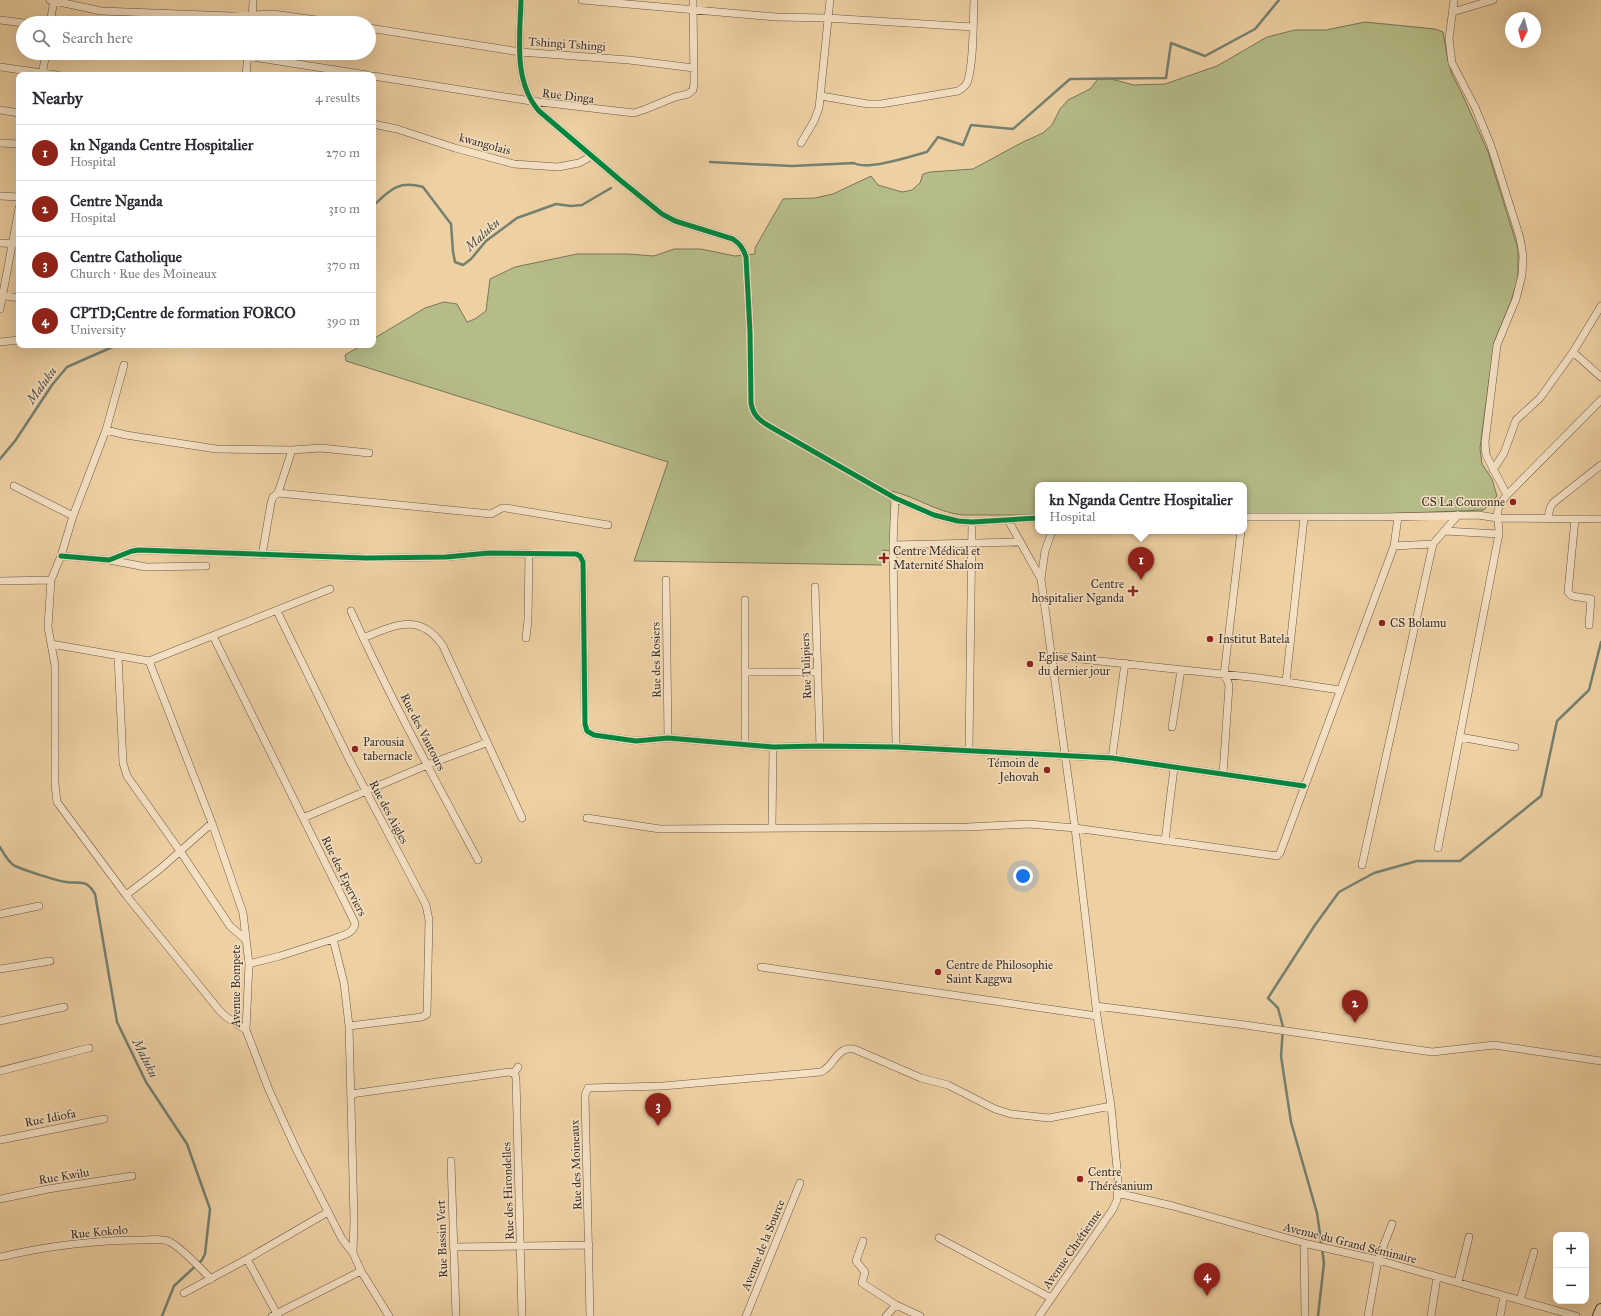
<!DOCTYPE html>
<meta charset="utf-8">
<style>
body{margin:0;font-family:"IM FELL Great Primer",serif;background:#f2f2f3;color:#2b2b33}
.controls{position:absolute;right:12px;bottom:12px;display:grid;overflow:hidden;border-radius:8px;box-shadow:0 4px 16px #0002}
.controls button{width:36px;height:36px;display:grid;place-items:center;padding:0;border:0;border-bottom:1px solid #e1e1e2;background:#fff;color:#2b2b33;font:20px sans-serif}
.compass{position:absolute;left:1505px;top:12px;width:36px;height:36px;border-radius:50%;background:#fff;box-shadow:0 4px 16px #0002;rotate:186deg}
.you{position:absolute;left:1023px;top:876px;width:14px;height:14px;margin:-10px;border:3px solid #fff;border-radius:50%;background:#1a73e8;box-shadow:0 0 0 6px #1a73e833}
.badge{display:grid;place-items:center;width:26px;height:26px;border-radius:50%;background:#8f2418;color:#fff;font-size:13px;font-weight:700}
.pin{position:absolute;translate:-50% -33px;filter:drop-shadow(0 1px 2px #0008)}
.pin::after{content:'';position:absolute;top:21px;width:14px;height:12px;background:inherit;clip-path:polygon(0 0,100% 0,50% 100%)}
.popup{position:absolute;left:1035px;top:482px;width:212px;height:52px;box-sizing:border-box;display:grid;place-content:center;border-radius:8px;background:#fff;filter:drop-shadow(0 1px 3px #0005);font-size:13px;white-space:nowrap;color:#7c7c81}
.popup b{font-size:15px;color:#2b2b33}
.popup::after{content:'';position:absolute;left:50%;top:100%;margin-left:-8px;border:8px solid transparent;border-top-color:#fff}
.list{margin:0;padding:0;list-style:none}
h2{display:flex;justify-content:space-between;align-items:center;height:52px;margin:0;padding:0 16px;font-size:17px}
h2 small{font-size:13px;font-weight:400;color:#7c7c81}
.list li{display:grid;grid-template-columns:26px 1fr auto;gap:12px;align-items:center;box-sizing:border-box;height:56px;padding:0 16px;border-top:1px solid #e1e1e2}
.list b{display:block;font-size:15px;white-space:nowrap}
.list p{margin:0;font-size:13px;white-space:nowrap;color:#7c7c81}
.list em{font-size:13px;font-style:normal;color:#7c7c81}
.icon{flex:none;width:22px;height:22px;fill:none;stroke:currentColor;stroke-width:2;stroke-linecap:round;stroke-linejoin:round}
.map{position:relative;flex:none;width:1601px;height:1316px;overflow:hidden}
.search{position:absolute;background:#fff;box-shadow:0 4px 16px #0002;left:16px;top:16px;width:360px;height:44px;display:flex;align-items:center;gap:10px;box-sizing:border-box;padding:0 14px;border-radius:22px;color:#7c7c81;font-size:15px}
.panel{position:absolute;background:#fff;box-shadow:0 4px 16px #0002;left:16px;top:72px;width:360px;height:276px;border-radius:8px}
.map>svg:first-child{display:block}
.green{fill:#b5bc88;stroke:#787658}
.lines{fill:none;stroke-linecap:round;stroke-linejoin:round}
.stream{stroke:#748171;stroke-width:2.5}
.street-casing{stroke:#685847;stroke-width:8}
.secondary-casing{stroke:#3b3028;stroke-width:12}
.street{stroke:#f4e0c3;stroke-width:7}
.secondary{stroke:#f4e0c3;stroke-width:10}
.cycleway-casing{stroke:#f4e0c3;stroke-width:8}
.cycleway{stroke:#00873e;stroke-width:5}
.poi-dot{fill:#8f2418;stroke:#f4e0c3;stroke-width:1.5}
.labels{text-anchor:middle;stroke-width:3;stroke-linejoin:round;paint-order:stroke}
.street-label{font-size:12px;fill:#3b3028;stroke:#f4e0c3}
.poi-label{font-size:12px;fill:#3b3028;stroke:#f4e0c3;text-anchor:start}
.water-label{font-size:13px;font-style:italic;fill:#4e4b40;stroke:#f4e0c3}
</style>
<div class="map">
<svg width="1601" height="1316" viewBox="0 0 1601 1316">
<rect width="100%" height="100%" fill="#eed0a3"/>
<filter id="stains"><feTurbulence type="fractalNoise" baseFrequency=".005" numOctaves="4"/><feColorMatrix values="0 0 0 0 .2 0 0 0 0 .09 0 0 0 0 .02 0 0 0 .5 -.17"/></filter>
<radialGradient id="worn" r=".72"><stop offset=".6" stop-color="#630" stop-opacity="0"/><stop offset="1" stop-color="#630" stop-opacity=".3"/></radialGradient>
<path class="green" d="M1365 22 1435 29 1443 32 1448 60 1452 74 1464 98 1488 152 1518 249V279L1511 301 1494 343 1480 448 1482 464 1492 479 1497 496 1484 510 1355 515 1244 514V485H1038V515H962C937 512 916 497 892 491L890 551 883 550 882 565 634 561 668 462 346 361 345 355 362 345H373V339L425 308 444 302 457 304 467 322 475 319 486 311 490 279 515 267 577 254H628L654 256 674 249H701L735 256 755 254V248L783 199 815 198 833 194 871 176 878 185 902 192 912 190 920 183 923 174 930 172 973 169 1023 142 1043 133 1052 125 1060 109 1068 100 1090 89 1098 79 1107 78 1134 85 1165 84 1217 66 1267 37 1295 30H1326Z"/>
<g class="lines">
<path class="stream" d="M710 162 792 166 854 163C867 171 912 156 927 152L938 137 963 145 971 125 1013 129 1070 79 1166 78 1171 43 1205 56 1255 29 1279 0
M373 206C390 190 398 180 423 187L451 224 453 252 455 262 463 265 471 259 486 241 517 218 556 204 571 206 582 205 611 188
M0 459 15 441 52 385 67 367 117 345
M0 847C4 854 8 862 15 866 24 870 57 881 66 882 82 884 86 879 95 894L117 1022 146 1082 187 1144 210 1209 205 1254 202 1260 174 1286 162 1316
M1318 1316 1324 1263 1317 1213 1291 1122 1281 1056 1283 1027 1278 1008 1268 998 1315 925 1339 892 1374 873 1417 861H1460L1541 796 1557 721 1589 690 1601 642"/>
<g class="street-casing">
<path id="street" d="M50 0 101 11 232 16 273 14 338 23
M521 0C520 37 513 81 539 111L620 180 662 214 675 221 733 239C740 244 743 248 746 257L750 332 751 403C753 415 759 420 769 426L895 498 934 515 958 521 972 522 1038 518
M582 0 776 17 827 18 973 27
M1454 0 1449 39 1452 63 1475 107 1491 146 1520 238 1523 256 1522 275 1516 299 1497 345 1485 442 1486 455 1507 495
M1453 12 1493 0
M0 20 24 23
M50 23 54 0
M252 23 253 0
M369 28 520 52 629 60 694 68
M228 53 367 75
M0 67 57 75
M42 75 46 53
M246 75 248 53
M373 76 531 101 634 113 646 109 675 97 688 94 693 90 694 84 693 0
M821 96 868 104H881L958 91C961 89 965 87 967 83 974 65 973 21 974 0
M0 110 19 113
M373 124 397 129 455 148 514 164 558 167 579 163 592 156
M0 143 19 144
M801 143 814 121 819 108 830 0
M0 196 19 197
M0 243 19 244
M0 295 19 298
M0 309 19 208
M0 342 19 340
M1573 352 1601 377
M106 430 124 365
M1493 470 1504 453 1516 420 1540 398 1573 352 1601 306
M14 486 73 516
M278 493 491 514 502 508H506L608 525
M895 498 893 545 896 747
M1244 517H1382L1478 515 1497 518 1601 519
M1548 518 1550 508 1553 503 1601 465
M1575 519 1568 592 1572 596 1591 599 1589 625
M1008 520 1041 579
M1444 531 1499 534
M893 545 1019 542
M1394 546 1433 544 1458 515
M262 555 271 503 273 497 278 493 292 450
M61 556 109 560 132 551 139 550 366 558 446 557 489 553 576 554 580 556 583 562 585 724 587 731 594 735 636 741 668 738 773 747 820 746 896 747 1112 758 1304 786
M109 560 146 567 206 566
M666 580 668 738
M1 581 51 580
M815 587 820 746
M745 600V745
M277 611 348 757 426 905 429 920 427 1014 422 1017 349 1026
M351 611C389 696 434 778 478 860
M213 636 355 923C354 934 343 935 333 939L344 983 349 1026 354 1219 353 1253
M363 638C395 625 420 612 443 646L522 818
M526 638 528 620 529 553
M51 644 149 661 330 589
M118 656 123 763 127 776 180 851 230 926 246 940
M1052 656 1259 678 1340 690
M149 661 212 823 243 913 249 964 246 1030 269 1090 297 1151 342 1239 353 1253 361 1271 389 1316
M745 672H817
M1286 682 1304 518
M1172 727 1181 670
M1460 737 1515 747
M969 750 972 522
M1112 758 1125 663
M1223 774 1229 686 1228 682 1224 675 1241 531
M303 818 427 765 486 743
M587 818 660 829 968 827 1029 824 1075 828 1277 856 1280 853 1394 546 1398 517
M772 828 773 747
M1165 841 1174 768
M1438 848 1499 534C1499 514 1492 513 1507 495L1601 400
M1362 865 1433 544
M126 895 160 869 212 823
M0 914 39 906
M249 964 280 956 333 939
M761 967 1097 1016
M0 969 50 961
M1096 1006 1245 1025 1432 1052 1494 1045 1601 1061
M0 1021 64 1007
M246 1030 225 1016 219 1010 126 895 57 802 55 784V666L48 627 51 580 61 556 73 516 106 430 126 435 216 449 292 450 321 448 369 453
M518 1067 514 1073 516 1078 522 1316
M0 1071 89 1048
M351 1094 509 1072 514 1073
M0 1140 104 1119
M451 1161 456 1316
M1117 1193 1173 1206 1308 1244 1378 1260 1576 1316
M0 1199 48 1189 132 1176
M939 1238 1051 1298
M863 1241 856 1261 865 1272 862 1283 896 1305
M1304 1243 1305 1316
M453 1247 589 1245
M0 1257C47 1246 95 1240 143 1240 151 1240 162 1238 170 1242 183 1249 200 1268 211 1279
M247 1259 278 1316
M1458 1282 1469 1237
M184 1293 247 1259 328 1212
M1520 1300 1534 1252
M272 1316 361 1271
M590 1316 585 1095 588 1088 663 1086 821 1072C836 1065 835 1047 854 1049L921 1078 948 1085 995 1109 1011 1114 1049 1118 1111 1106
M746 1316 800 1183
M886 1316 896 1305 920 1316
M1039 1316 1113 1209 1117 1200 1118 1179 1111 1106 1097 1016 1075 828 1041 579 1045 551 1052 531
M1368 1316 1378 1260 1392 1224
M1431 1316 1437 1277
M1500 1316 1504 1296"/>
</g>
<g class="secondary-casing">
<path id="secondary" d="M1598 1316 1601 1309"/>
</g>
<use href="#street" class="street"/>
<use href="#secondary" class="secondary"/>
<g class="cycleway-casing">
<path id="cycleway" d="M521 0C520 37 513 81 539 111L620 180 662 214 675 221 733 239C740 244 743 248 746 257L750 332 751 403C753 415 759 420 769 426L895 498 934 515 958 521 972 522 1038 518
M61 556 109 560 132 551 139 550 366 558 446 557 489 553 576 554 580 556 583 562 585 724 587 731 594 735 636 741 668 738 773 747 820 746 896 747 1112 758 1304 786"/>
</g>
<use href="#cycleway" class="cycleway"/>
</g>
<g class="poi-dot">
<circle cx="1513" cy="502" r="4"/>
<path d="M882 552h4v4h4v4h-4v4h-4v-4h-4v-4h4z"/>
<path d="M1131 585h4v4h4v4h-4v4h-4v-4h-4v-4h4z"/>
<circle cx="1382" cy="623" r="4"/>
<circle cx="1210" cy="639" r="4"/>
<circle cx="1030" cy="664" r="4"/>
<circle cx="355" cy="749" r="4"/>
<circle cx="1047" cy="770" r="4"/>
<circle cx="938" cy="972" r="4"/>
<circle cx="1080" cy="1179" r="4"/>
</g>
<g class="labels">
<g class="street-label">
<text transform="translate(567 44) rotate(4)" y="4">Tshingi Tshingi</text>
<text transform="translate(568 96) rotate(7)" y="4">Rue Dinga</text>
<text transform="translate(485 144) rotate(15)" y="4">kwangolais</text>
<text transform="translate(656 660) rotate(-91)" y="4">Rue des Rosiers</text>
<text transform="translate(806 666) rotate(-92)" y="4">Rue Tulipiers</text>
<text transform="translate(423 732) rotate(63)" y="4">Rue des Vautours</text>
<text transform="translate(389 812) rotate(62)" y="4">Rue des Aigles</text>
<text transform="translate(344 876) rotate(64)" y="4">Rue des Eperviers</text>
<text transform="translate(236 986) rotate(-90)" y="4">Avenue Bompete</text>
<text transform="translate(50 1118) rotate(-11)" y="4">Rue Idiofa</text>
<text transform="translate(576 1165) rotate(-92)" y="4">Rue des Moineaux</text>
<text transform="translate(64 1176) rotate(-9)" y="4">Rue Kwilu</text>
<text transform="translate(508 1191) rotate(-92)" y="4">Rue des Hirondelles</text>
<text transform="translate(99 1232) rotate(-5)" y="4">Rue Kokolo</text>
<text transform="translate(442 1239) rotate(-92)" y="4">Rue Bassin Vert</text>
<text transform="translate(1350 1243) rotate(14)" y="4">Avenue du Grand Séminaire</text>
<text transform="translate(763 1245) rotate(-68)" y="4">Avenue de la Source</text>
<text transform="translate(1072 1249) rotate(-55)" y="4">Avenue Chrétienne</text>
</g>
<g class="poi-label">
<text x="1505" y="506" text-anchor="end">CS La Couronne</text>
<text x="893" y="555">Centre Médical et<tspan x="893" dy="14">Maternité Shalom</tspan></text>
<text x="1124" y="588" text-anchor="end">Centre<tspan x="1124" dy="14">hospitalier Nganda</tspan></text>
<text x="1390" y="627">CS Bolamu</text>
<text x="1218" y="643">Institut Batela</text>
<text x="1038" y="661">Eglise Saint<tspan x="1038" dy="14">du dernier jour</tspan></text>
<text x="363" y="746">Parousia<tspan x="363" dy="14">tabernacle</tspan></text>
<text x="1039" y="767" text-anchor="end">Témoin de<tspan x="1039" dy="14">Jehovah</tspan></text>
<text x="946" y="969">Centre de Philosophie<tspan x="946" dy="14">Saint Kaggwa</tspan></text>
<text x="1088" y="1176">Centre<tspan x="1088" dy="14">Thérésanium</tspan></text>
</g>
<g class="water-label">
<text transform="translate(482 234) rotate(-42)" y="5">Maluku</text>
<text transform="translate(41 385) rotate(-54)" y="5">Maluku</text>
<text transform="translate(146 1058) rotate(64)" y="5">Maluku</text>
</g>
</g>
<rect width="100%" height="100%" filter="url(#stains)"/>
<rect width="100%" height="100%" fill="url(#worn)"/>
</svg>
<div class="controls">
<button>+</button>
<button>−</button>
</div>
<svg class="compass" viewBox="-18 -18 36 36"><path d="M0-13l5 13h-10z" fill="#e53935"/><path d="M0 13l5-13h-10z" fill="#7c7c81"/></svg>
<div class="you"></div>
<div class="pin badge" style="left:1141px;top:580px">1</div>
<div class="popup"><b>kn Nganda Centre Hospitalier</b>Hospital</div>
<div class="pin badge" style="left:1355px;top:1023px">2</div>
<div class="pin badge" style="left:658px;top:1126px">3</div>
<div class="pin badge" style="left:1207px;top:1296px">4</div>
<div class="search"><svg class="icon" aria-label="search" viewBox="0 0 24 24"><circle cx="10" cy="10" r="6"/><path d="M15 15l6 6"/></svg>Search here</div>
<section class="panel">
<h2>Nearby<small>4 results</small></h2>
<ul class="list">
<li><span class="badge">1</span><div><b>kn Nganda Centre Hospitalier</b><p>Hospital</p></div><em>270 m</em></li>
<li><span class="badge">2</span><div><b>Centre Nganda</b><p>Hospital</p></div><em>310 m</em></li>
<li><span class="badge">3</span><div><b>Centre Catholique</b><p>Church · Rue des Moineaux</p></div><em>370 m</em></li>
<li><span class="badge">4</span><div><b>CPTD;Centre de formation FORCO</b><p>University</p></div><em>390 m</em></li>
</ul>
</section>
</div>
